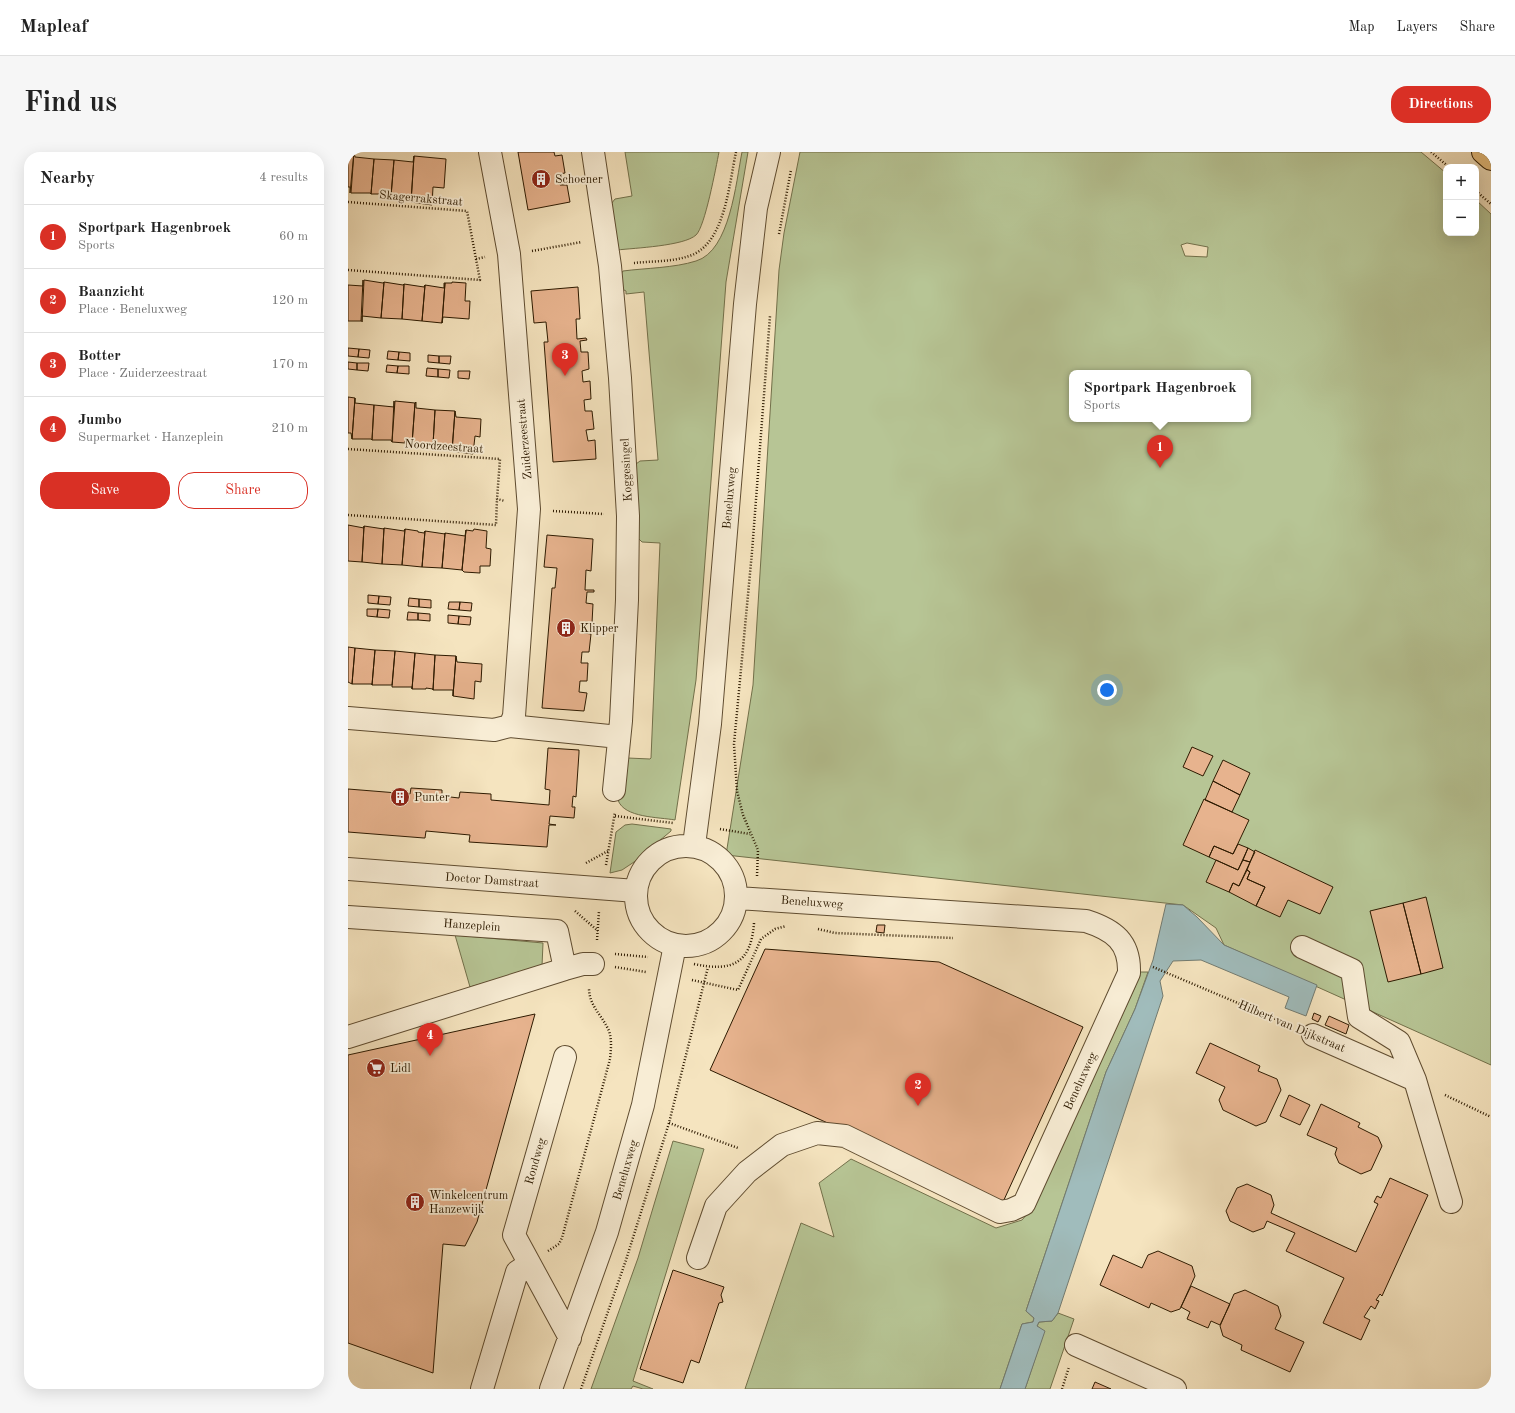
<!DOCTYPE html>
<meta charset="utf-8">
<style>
body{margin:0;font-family:"Old Standard TT",serif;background:#f6f6f6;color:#222}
.controls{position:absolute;right:12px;top:12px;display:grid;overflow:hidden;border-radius:8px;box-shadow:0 4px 16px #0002}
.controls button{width:36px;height:36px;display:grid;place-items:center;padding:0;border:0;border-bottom:1px solid #e0e0e0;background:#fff;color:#222;font:20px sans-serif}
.you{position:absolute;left:759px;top:538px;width:14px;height:14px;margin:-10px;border:3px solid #fff;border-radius:50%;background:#1a73e8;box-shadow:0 0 0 6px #1a73e833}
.badge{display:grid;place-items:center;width:26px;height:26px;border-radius:50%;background:#d93025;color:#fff;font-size:13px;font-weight:700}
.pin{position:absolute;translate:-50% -33px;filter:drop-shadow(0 1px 2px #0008)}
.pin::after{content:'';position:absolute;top:21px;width:14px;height:12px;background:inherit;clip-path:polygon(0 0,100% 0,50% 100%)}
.popup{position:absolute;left:721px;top:218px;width:182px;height:52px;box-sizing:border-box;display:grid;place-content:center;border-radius:8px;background:#fff;filter:drop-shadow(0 1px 3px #0005);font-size:13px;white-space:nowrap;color:#767676}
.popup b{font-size:15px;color:#222}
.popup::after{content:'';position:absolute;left:50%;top:100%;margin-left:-8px;border:8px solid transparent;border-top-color:#fff}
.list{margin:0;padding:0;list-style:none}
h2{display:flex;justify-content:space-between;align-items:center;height:52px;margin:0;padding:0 16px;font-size:17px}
h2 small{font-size:13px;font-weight:400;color:#767676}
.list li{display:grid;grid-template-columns:26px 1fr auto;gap:12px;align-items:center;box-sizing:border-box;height:64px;padding:0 16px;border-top:1px solid #e0e0e0}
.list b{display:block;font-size:15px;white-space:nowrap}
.list p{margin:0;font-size:13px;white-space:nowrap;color:#767676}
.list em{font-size:13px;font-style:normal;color:#767676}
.actions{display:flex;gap:8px;padding:12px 16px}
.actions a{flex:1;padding:9px 0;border:1px solid #d93025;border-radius:16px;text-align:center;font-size:14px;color:#d93025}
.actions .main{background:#d93025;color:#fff}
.map{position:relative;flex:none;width:1143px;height:1237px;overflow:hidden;border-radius:16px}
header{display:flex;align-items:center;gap:24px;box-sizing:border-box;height:56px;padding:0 20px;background:#fff;border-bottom:1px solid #e0e0e0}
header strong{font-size:19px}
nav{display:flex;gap:22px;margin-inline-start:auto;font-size:14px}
.intro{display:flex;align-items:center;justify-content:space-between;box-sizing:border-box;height:96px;padding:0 24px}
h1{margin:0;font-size:28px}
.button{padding:10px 18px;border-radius:16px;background:#d93025;color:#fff;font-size:14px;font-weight:700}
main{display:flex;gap:24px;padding:0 24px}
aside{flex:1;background:#fff;border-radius:16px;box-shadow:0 4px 16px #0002}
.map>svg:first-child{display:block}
.green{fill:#b7c595;stroke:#72704a;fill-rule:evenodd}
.water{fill:#a0bcbc;stroke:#727b71}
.building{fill:#e7b38e;stroke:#2d1a00}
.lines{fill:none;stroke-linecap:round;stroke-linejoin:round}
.minor-casing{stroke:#5f4c30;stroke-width:24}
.major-casing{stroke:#2d1a00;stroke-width:24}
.path{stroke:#2d1a00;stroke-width:2.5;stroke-dasharray:1 2;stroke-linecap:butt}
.minor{stroke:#f8edd5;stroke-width:22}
.major{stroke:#eac280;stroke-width:22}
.labels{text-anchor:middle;stroke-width:3.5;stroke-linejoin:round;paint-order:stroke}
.poi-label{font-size:12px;fill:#2d1a00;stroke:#f8edd5;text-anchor:start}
.street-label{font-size:12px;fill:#2d1a00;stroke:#f8edd5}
</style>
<header>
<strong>Mapleaf</strong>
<nav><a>Map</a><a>Layers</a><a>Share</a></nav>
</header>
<div class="intro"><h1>Find us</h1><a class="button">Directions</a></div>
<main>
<aside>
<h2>Nearby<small>4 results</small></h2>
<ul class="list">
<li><span class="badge">1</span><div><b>Sportpark Hagenbroek</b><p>Sports</p></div><em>60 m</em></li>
<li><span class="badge">2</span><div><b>Baanzicht</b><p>Place · Beneluxweg</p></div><em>120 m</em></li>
<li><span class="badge">3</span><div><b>Botter</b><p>Place · Zuiderzeestraat</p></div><em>170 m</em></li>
<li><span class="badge">4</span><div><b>Jumbo</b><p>Supermarket · Hanzeplein</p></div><em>210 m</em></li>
</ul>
<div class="actions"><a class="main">Save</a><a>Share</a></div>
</aside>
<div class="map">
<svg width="1143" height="1237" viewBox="0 0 1143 1237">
<rect width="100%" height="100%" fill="#f5e4bf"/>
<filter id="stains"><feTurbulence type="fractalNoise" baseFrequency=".005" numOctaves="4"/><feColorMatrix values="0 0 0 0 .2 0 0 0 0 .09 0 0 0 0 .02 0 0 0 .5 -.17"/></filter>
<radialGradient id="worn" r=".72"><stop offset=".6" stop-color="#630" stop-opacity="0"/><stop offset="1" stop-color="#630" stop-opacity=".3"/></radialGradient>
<path class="green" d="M277 0H371C368 15 357 75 348 83 336 94 287 96 269 98L263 52 267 47 284 44Z
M394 0H400L378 130 348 528 327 668C311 665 276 666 270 648L280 606 302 607 303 606 312 391 294 390 290 386 288 312 292 309 310 308 296 140 278 142V139L274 137 273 122 275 119C298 116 326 116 348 109 382 99 388 30 394 0Z
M452 0H1073L1098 21V81H1128V48L1143 62V913L876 793 868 776 835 753 378 703 405 533 431 118 436 81ZM839 91 860 95 859 105 837 104 833 93ZM724 221H900V267H724Z
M284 672 323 677V679L286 710 274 718 262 721 268 680 277 673Z
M107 783 195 791 194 814 122 835Z
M789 820H800L787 857 758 920 678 1159 686 1166 685 1170 674 1172 652 1237H397L453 1071 486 1085 471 1031 503 1007 648 1076 674 1068 685 1055 787 835Z
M325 989 356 997 285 1229 305 1237H295L285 1234 283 1237H243L290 1106Z
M710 1161 726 1167 702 1237H677L696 1180 689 1174 691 1170 704 1169Z"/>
<path class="water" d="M818 752 835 753 849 765 876 793 969 833 958 864 937 856 941 845 853 808 825 809 812 829 815 844 710 1161 704 1169 691 1170 689 1174 697 1179 677 1237H652L674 1172 685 1170 686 1166 678 1159 758 920 787 857 805 808Z"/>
<path class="building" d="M0 0H6L2 41V35H0Z
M6 0 7 5 26 7 23 42 22 41H3Z
M170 0H206L207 4 214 3 217 21 210 22 212 33H219L222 50 180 58Z
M66 4 63 50V44H43L46 8 65 10Z
M66 4 98 7 96 36 85 35 84 53 63 50Z
M26 7 46 8 43 44 42 42H23Z
M15 128 13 169H0V133L15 134Z
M16 128 35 131 36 130 33 166 14 164V170Z
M36 130 55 133 56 132 54 167 33 166Z
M104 130 118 131 117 149H122L121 167 95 165 94 171 97 131H104Z
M96 131H97L94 171 74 169 77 133 96 136Z
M56 132 76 135 77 133 74 169 54 167Z
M230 135 232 167H228L229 187 238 186 239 188 232 189 233 200H240L241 217 234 219 235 230 242 229 243 247 236 248 237 259H244L246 277 238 278 240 289 247 288 248 307 205 310 196 190H200L198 170 186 171 183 139Z
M0 196 11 197 10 205 0 204Z
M11 197 22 198 21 206 10 205Z
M40 199 51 200 50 208 39 207Z
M51 200 62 201V209L50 208Z
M80 203 91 204V211L80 210Z
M91 204H103L102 212 91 211Z
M0 210 9 211V218L0 217Z
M9 211H21L20 219 9 218Z
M39 213 50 214 49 221 38 220Z
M50 214H61V222L49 221Z
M79 216 90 217V225L78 224Z
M90 217 102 218 101 226 90 225Z
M110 219H122L121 227 110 226Z
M0 245 7 246 4 287 3 281H0Z
M7 246V251L26 253 24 288 23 287H4Z
M46 249 44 290 43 288H24L26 253 46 255Z
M47 249 67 251 64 292 63 290 57 289V291L44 290Z
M68 250V256L87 258 85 293 83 292H64L67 251Z
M87 258 107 259 104 299V293H85Z
M107 259 108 265 133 267 132 285 127 284 125 302 104 299Z
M0 373 16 376V374L14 410 0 409Z
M16 374 36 377V376L34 412 14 410Z
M36 376 56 379 57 377 54 413 34 412Z
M57 377 70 379V380L76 381 77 379 74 415 54 413Z
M126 377 139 379 138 396 143 397 142 414H132V421L116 420 114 418 118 378 125 379Z
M118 378 114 418 94 416 97 381 117 384Z
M77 379 97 382V381L94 416 74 415Z
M199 383 245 387 243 419 238 418 237 438H246V440H239L238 451 245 452 244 471 237 470 236 481 243 482 241 500H234L233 511H240L239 529H232L231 540 239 541 236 559 194 556 204 436H207L209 416 196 415Z
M20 443 31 444 30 452 20 451Z
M31 444 43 445 42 453 30 452Z
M61 446 71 447V455L60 454Z
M71 447 83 448V456L71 455Z
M101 450H112L111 458 100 457Z
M112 450 124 451 123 459 111 458Z
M19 457H30L29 465 19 464Z
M30 457 42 458 41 466 29 465Z
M60 460 70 461V468H59Z
M70 461 82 462V469L70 468Z
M100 463 111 464 110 472 100 471Z
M111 464 123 465 122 473 110 472Z
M0 495 7 496 4 532 0 530Z
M7 496 27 498 24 533V532H4Z
M27 498 47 499 44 533H24Z
M47 499 67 501 64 537V535H44Z
M67 501 87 503 85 538V537L78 536V537H64Z
M87 503 108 504 105 544V538H85Z
M108 504 109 510 134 512 133 530 127 529 126 547 105 544Z
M844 595 865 604 855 624 835 615Z
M200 596 231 598V601L228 645 225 644 224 655H227L226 666 202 664 201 672 208 673H201L199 695 121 690 122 683 78 679 77 686H76L0 680V637L62 642 63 636 94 638V644L111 646 112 640 143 642V648L201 653 202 638 197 637Z
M875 608 902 621 892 643 865 629Z
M865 629 892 643 884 660 857 648Z
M856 647 901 668 885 702 866 694 861 705 835 693Z
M890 692 900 696 890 718 861 705 866 694 885 702Z
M900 696 907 700 902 710 895 708Z
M907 698 985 735 972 762 940 748 932 765 908 754 917 735 899 727 902 720 899 718Z
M868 708 890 718 895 708 902 710 891 734 885 731 881 740 858 730Z
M899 718 902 720 899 727 917 735 908 754 881 740 885 731 891 734Z
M1078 745 1095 816 1073 822 1055 751Z
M1055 751 1073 822 1040 830 1022 759Z
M529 773H537L536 781 528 780Z
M417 797 591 810 735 875 655 1050 362 918Z
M966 861 973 864 970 870 964 867Z
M187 862 129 1070 117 1094 95 1092 85 1221 0 1191V903Z
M981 864 1001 873 998 882 977 873Z
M862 891 912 914 910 919 929 927 933 938 918 970 908 974 875 958 871 948 877 935 848 921Z
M941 943 962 953 952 973 932 964Z
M973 952 1012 971 1010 975 1030 985 1034 994 1023 1018 1013 1022 991 1011 987 1002 989 996 959 983Z
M1042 1026 1080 1043 1034 1144 1032 1142 1028 1148 1031 1149 1027 1157 1023 1154 1016 1165 1022 1168 1013 1188 975 1171 996 1126 938 1099 947 1081 919 1069 916 1076 905 1080 882 1069 878 1059 889 1036 899 1032 923 1043 926 1053 923 1061 1008 1100 1030 1052 1026 1050 1029 1044 1033 1046Z
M810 1099 844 1114 847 1124 832 1157 823 1160 803 1151 801 1156 752 1133 765 1103 794 1116 800 1103Z
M325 1118 376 1135 373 1143 375 1150 371 1151 351 1211 343 1208 335 1231 292 1217Z
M843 1134 882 1152 872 1173 863 1169 860 1176 839 1167 842 1160 833 1155Z
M897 1138 930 1154 933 1164 927 1177 956 1190 942 1220 893 1198 894 1193 875 1184 872 1174 886 1142Z
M747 1230 763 1237H744Z"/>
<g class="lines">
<g class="minor-casing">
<path id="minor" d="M245 0 262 114 272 226 280 364 279 448 273 569 266 638
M0 566 146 578 162 574 166 564 181 357 161 102 142 0
M162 574 271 585
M346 693 362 572 397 152 408 56 421 0
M288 744a50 50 0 1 1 100 0a50 50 0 1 1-100 0Z
M0 717 288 739
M0 765 209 779 217 817
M954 795 1004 818 1011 865 1051 890 1067 928 1103 1050
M965 883 1067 928
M0 885 217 817 235 812H245
M217 905 166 1083 222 1186
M350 1106 368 1054 399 1020 434 993 469 981 497 984 652 1060 663 1058 676 1052 781 821C782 790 766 778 738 769L389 746
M728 1193 827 1237
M134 1237 169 1120 181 1112
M203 1237 259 1080 295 953 327 793"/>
</g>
<g class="major-casing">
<path id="major" d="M1135 0 1143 7"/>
</g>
<path class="path" d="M1083 0 1101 15
M1128 39 1143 52
M0 50 119 59 128 107 137 105
M431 82 443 18
M184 99 234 90
M286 111C304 109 324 110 341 104 377 93 381 32 388 0
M0 118 132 128 128 107
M0 297 152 307 149 347 157 349
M205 359 256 362
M0 363 148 373 149 347
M267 664 325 671
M372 677 402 682
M238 711 260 699
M258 713 267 660
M409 724 410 698 395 663 389 639 386 592 404 400 422 164
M227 759 250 779
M470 777 487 781 605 786
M249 788 251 759
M267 802 300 805
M346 812C384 820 403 812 406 771
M267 815 298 820
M805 815 944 874
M344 828 390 838 413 787 427 777 438 774
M1097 943 1143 965
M321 971 390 996
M200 1099 211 1092 214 1086 262 907C263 898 264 888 261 879 254 863 241 854 241 836
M233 1237 278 1108 321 971 360 815
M714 1237 721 1215"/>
<use href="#minor" class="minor"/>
<use href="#major" class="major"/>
</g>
<defs>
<g id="building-disc" transform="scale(1)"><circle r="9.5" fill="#8f2418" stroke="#f8edd5"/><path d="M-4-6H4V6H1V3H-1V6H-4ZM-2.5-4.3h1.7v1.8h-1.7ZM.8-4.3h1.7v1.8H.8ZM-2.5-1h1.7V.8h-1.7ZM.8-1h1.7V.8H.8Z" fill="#fff"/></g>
<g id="supermarket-disc" transform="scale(1)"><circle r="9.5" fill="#8f2418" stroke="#f8edd5"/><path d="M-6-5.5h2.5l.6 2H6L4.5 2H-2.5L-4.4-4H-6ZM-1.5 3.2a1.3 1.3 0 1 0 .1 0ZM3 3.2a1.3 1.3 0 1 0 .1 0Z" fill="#fff"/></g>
</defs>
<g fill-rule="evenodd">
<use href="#building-disc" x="193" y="27"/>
<use href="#building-disc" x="218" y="476"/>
<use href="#building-disc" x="52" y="645"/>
<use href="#supermarket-disc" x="28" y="916"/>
<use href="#building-disc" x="67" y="1050"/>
</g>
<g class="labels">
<g class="poi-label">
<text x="207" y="31">Schoener</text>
<text x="232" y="480">Klipper</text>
<text x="66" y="649">Punter</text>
<text x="42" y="920">Lidl</text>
<text x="81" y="1047">Winkelcentrum<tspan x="81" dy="14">Hanzewijk</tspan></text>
</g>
<g class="street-label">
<text transform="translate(73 46) rotate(5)" y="4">Skagerrakstraat</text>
<text transform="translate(176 287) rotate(-95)" y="4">Zuiderzeestraat</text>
<text transform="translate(96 294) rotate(4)" y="4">Noordzeestraat</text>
<text transform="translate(278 318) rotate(-93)" y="4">Koggesingel</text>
<text transform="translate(381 346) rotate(-85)" y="4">Beneluxweg</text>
<text transform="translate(144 728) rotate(4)" y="4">Doctor Damstraat</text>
<text transform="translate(464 750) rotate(4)" y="4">Beneluxweg</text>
<text transform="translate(124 773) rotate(4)" y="4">Hanzeplein</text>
<text transform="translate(944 874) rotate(23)" y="4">Hilbert van Dijkstraat</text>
<text transform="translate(732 929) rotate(-65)" y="4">Beneluxweg</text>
<text transform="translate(187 1009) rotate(-74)" y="4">Rondweg</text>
<text transform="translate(277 1018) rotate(-74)" y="4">Beneluxweg</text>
</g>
</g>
<rect width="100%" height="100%" filter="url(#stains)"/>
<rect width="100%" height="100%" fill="url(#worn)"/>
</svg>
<div class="controls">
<button>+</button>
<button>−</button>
</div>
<div class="you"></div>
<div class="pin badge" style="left:812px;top:316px">1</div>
<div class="popup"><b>Sportpark Hagenbroek</b>Sports</div>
<div class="pin badge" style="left:570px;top:954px">2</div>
<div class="pin badge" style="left:217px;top:224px">3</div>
<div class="pin badge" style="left:82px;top:904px">4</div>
</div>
</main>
